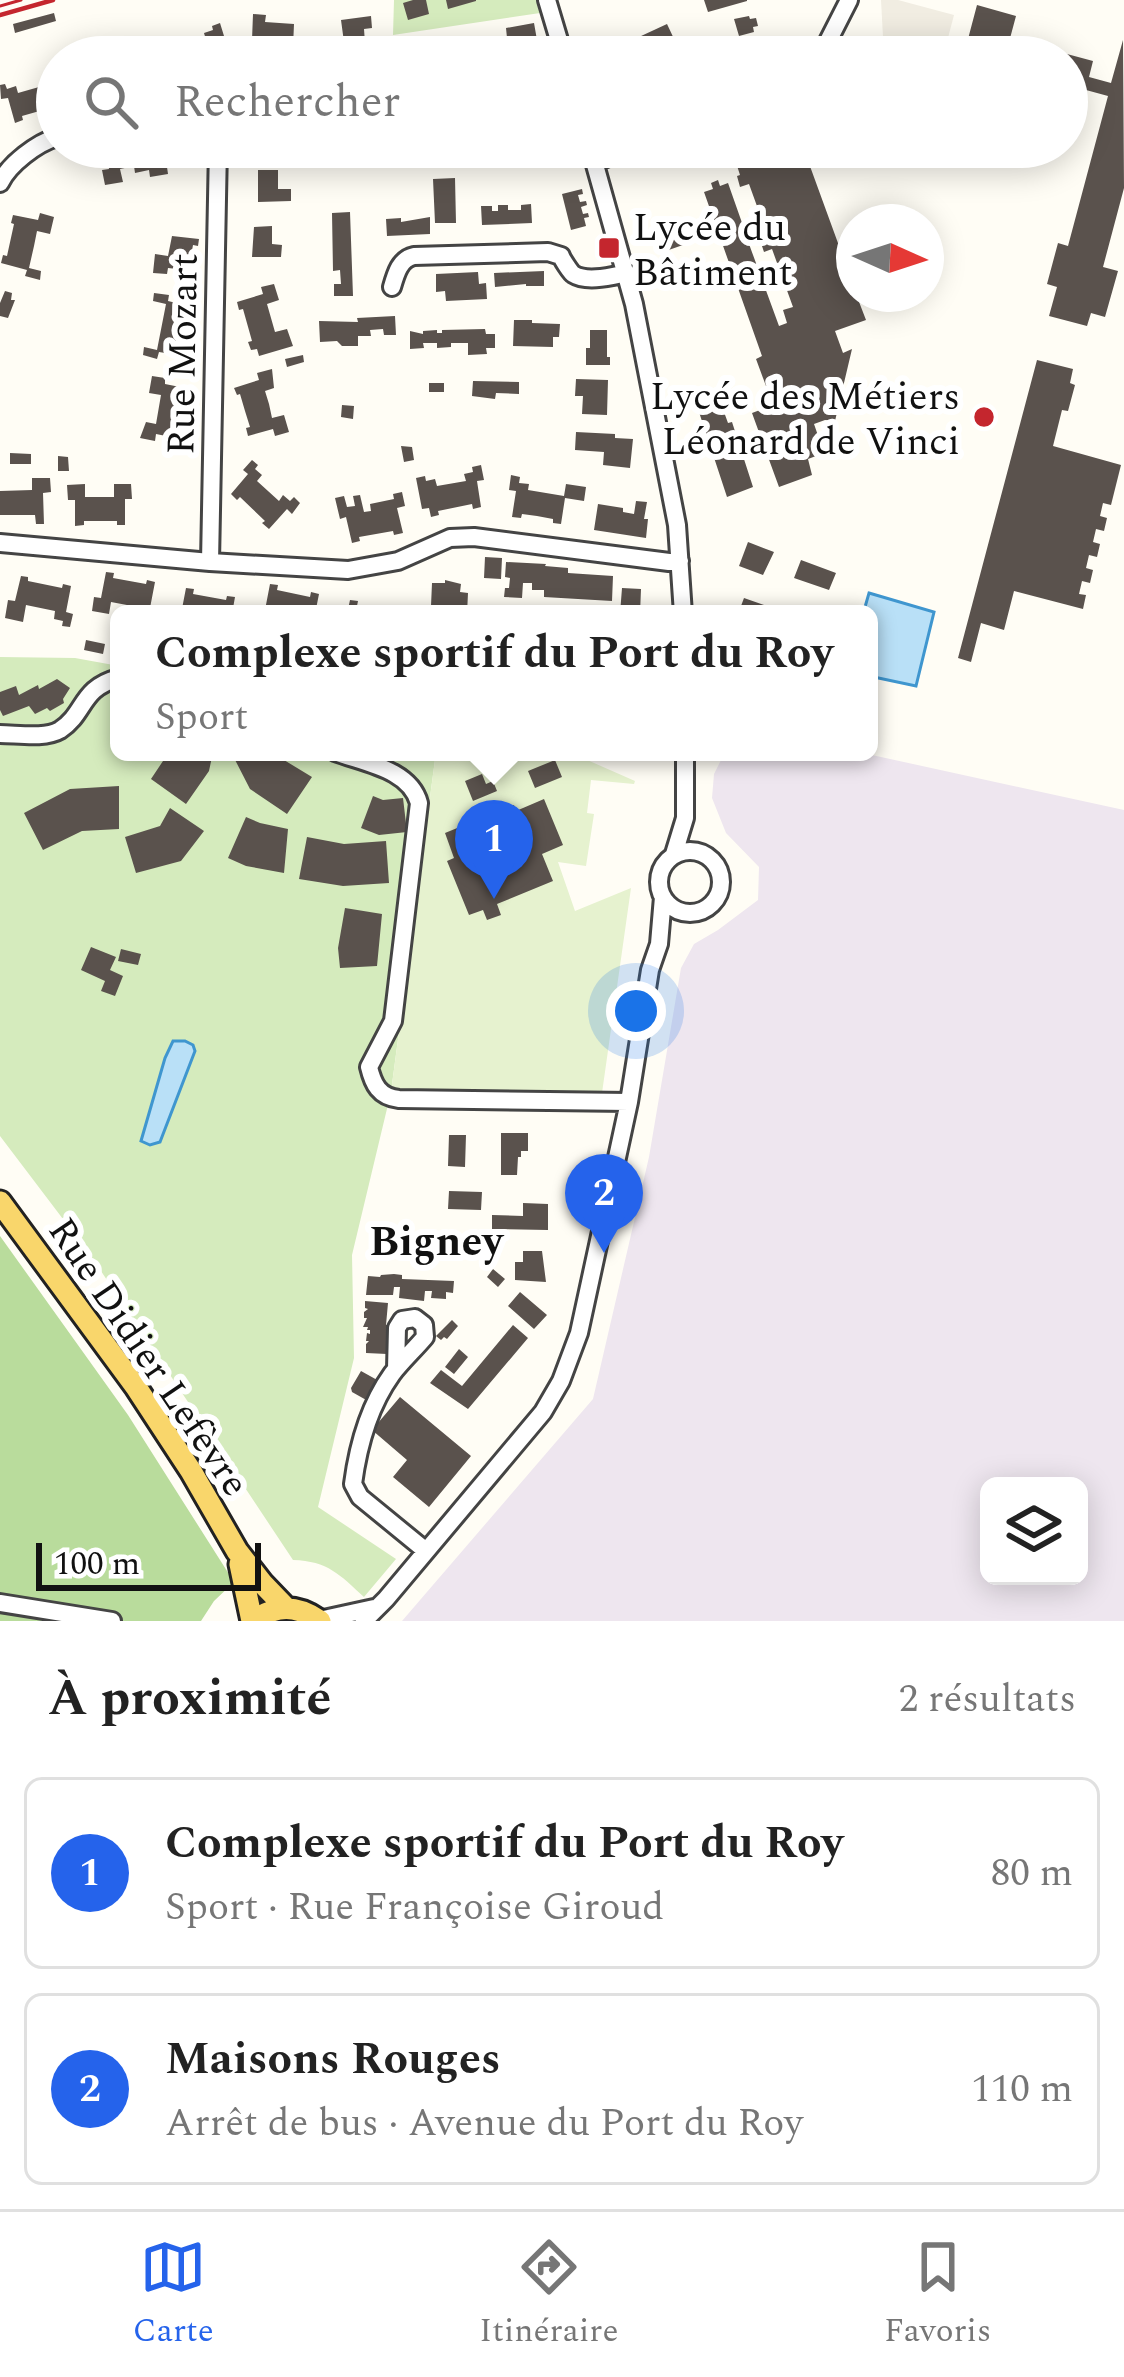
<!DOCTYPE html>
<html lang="fr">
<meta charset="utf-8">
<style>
body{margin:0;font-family:Spectral,serif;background:#f6f6f6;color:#222}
.controls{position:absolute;right:36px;bottom:36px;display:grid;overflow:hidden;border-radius:18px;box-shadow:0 6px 30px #0003}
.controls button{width:108px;height:108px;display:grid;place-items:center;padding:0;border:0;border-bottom:3px solid #e0e0e0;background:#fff;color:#222;font:60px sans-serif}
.compass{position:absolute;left:836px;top:204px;width:108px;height:108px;border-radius:50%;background:#fff;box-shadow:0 6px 30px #0003;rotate:93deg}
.scale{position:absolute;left:36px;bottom:30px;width:225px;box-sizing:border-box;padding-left:12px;border:6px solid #111;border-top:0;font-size:33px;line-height:42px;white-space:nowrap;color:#111;-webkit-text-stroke:9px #fff;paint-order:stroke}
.you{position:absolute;left:636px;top:1011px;width:42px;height:42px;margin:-30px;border:9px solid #fff;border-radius:50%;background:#1a73e8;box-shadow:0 0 0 18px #1a73e833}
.badge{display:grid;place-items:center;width:78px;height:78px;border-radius:50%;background:#2563eb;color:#fff;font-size:39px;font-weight:700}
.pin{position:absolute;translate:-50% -99px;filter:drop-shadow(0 3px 6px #0008)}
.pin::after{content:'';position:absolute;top:63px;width:42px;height:36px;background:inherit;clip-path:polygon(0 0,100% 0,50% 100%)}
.popup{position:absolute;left:110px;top:605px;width:768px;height:156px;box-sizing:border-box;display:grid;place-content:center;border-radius:18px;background:#fff;filter:drop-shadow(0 3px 9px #0005);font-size:39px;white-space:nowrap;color:#767676}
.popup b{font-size:45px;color:#222}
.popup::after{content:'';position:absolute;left:50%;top:100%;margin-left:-24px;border:24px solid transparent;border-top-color:#fff}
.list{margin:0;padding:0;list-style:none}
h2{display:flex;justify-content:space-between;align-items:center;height:156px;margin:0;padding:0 48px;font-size:51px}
h2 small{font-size:39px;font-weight:400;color:#767676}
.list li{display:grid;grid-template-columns:78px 1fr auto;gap:36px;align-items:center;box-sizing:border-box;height:192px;margin:0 24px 24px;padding:0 24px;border:3px solid #e0e0e0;border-radius:18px}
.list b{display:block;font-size:45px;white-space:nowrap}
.list p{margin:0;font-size:39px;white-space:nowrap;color:#767676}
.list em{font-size:39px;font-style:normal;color:#767676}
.icon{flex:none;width:66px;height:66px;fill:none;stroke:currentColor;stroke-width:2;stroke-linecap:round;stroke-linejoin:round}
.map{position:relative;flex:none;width:1124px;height:1621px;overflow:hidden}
.search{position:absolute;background:#fff;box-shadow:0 6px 30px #0003;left:36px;right:36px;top:36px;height:132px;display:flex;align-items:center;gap:30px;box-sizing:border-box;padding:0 42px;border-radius:66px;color:#767676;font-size:45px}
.sheet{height:588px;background:#fff}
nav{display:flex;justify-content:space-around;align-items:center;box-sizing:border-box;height:168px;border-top:3px solid #e0e0e0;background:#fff;font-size:33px;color:#767676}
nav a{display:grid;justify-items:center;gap:6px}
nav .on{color:#2563eb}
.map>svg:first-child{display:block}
.industrial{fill:#eee6ef;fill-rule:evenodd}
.green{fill:#d5ebbd}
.forest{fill:#b9dc9c}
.pitch{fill:#e6f2cf}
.plaza{fill:#f1ede2}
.water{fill:#b9e0f7;stroke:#3f96cf;stroke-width:3}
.building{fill:#5a524d;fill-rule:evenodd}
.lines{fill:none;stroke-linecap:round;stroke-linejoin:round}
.minor-casing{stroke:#444;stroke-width:22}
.major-casing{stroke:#222;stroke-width:27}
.minor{stroke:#fff;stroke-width:16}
.major{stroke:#f9d66b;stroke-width:21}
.tram{stroke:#c4262e;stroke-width:3}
.rail{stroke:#c4262e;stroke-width:4.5}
.poi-dot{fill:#c4262e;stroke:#fff;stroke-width:4.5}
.labels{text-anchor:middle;stroke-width:12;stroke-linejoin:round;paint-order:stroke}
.poi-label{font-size:39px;fill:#111;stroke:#fff;text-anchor:start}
.street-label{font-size:39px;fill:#111;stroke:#fff}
.neighbourhood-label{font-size:42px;font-weight:bold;fill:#111;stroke:#fff}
</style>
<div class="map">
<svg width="1124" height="1621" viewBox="0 0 1124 1621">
<rect width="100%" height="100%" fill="#fffdf5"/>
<path class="industrial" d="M725 752H858L1124 810V1621H402L593 1399 649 1157 681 968 694 944 718 930 758 900 759 867 726 833 712 798 714 774ZM989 1486H1079V1576H989Z"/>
<path class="green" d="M394 0H536L540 13 393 35Z
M0 657 75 658 119 666V752H436L391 1092 352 1255 354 1358 318 1507 396 1559 364 1597C340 1575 328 1561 293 1560L91 1256 0 1136Z"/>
<path class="forest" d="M0 1236 128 1415 234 1582 214 1601 201 1621H0Z"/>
<path class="pitch" d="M436 752H569L635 781 634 784 591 780 587 813 594 814 586 866 558 862 575 911 631 888 602 1093 391 1092Z"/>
<path class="plaza" d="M881 0H898L954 15 944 53 883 37Z"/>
<path class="water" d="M869 593 934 612 916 686 869 676V614H863Z
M173 1041H185L193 1045 195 1051 160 1142 150 1145 141 1141 165 1058Z"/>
<path class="building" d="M413 0H426L429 14 408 20 403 3Z
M446 0H476V1L448 9Z
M704 0H747V1L708 12Z
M977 5 1016 16 1005 57H991L994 46 968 39Z
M54 13 56 21 15 33 13 24Z
M253 14 266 15 265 22 294 24 293 47 263 45 264 41 252 40Z
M371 16 372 28 364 29 366 57H346L341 20Z
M749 16 750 19 756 18 758 26 753 27 754 32 739 36 734 19Z
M220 23 224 36 217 38 222 57H161L157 41 174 37 175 41 189 37 192 44 206 40 204 33 213 30 212 26Z
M534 23 540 57H522L519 36 507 38 506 28Z
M667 24 675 41 648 57H618L613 49Z
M1123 40 1124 188 1103 267 1118 271 1105 317 1091 313 1087 326 1049 316 1057 287 1047 284 1058 243 1068 246 1108 96 1086 90 1074 134 1067 132V57H1050L1052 50 1093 61 1089 77 1111 83Z
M765 44 769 57H740L739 52Z
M57 69V106L22 116 23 120 15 123 8 98 1 99 0 85 5 84 7 89 16 86 18 93 46 85 45 78 53 75 52 71Z
M106 147H156L158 159 174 153 176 165 167 167 168 174 150 177 149 170 135 173 134 166 120 169 123 182 105 185 102 170 109 169Z
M467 147H488V163H467Z
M731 147H803L854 287V294H856L866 320 835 331 843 353 852 349 835 421 825 420 814 424 824 453 808 459 812 475 779 487 752 413 773 405 756 359 762 356 704 192 713 189 711 183 718 180 720 186 728 183 747 237 766 231 749 184 740 187 737 176 740 175ZM760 240 764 252 772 249 793 307 783 310 787 323 779 326 749 244Z
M824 147H840L843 155 830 160Z
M258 170H278V189H291V201L258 202Z
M455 178 456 223H435L433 179Z
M582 189 583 194 578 195 580 202 586 201 587 205 581 207 583 214 588 213 589 217 584 218 586 226 571 230 562 194Z
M531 204 532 223 482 225 481 206H492V211H498V205H508V210H521V205Z
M350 212 353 296H334V284H341L340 270 333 271 332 213Z
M40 213 54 217 50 234 37 231 34 246 29 268 41 271 40 280 25 276 27 270 1 263 3 255 7 256 14 224 11 223 13 215 38 220Z
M430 217V234L387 236 386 219 401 218V222Z
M695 225 700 239 663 252 658 238Z
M272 226V244L282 245 281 257H252L254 227Z
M172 236 199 239 198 246 193 245 190 262 196 263 195 271 168 268 167 274 153 273 155 254 168 256Z
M544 271V286H526V284L495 287 494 273Z
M478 272 479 284 486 283 487 299 446 301 445 291 436 292V274Z
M274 284 279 300 267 304 275 332 287 329 293 346 259 356 257 349 251 350 248 342 252 341 243 309 239 310 237 302 263 294 261 287Z
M5 291 12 293 11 300H15L8 318 0 316V303Z
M154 293 169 295 168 301 193 307 192 314H187L181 348H186L184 356 159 352 157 359 143 355 144 347 157 350 166 304 153 301Z
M395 316 396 335H384L383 329 370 330 371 336H358V346H342L337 341 320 342 319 321 358 322 357 318Z
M514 320H532V323L560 324 559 337H553V347L513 346Z
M485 329 486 334H495V348H486L487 354 468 355V343H451V347L437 348V343H423L424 348 410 349V331L423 334V331L437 330V333H442V330Z
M590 330H607V357H610V365H586V348H590Z
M303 355 304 362 287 367 285 359Z
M1037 360 1073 369 1070 383 1075 385 1068 411 1062 410 1053 446 1121 465 1111 505 1103 503 1100 516 1107 518 1104 531 1096 529 1093 542 1100 544 1097 557 1089 555 1086 568 1093 570 1090 583 1082 581 1079 594 1086 595 1083 609 1014 591 1004 630 981 623 971 662 958 658Z
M272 369 274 388 265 391 269 404 272 418 284 415 289 432 275 436 273 429 248 436 246 428 250 427 245 411 240 394 237 395 234 388 259 380 257 373Z
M152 376 165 378V384L190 389 189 397H185L179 430 183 431 181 439 156 434 155 441 140 438 146 422 156 424 161 395 149 393Z
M576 379 608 380 607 415 582 414 583 396H575Z
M473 381 519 382V394L496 393 495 399 472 396Z
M429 383H444V392H429Z
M702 401 704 407 720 401 728 423 732 422 753 487 727 497 696 403Z
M342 405 354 406 353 419 341 417Z
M576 432 615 434V438L633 439 630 468 603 465 604 452 575 450Z
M401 446 412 447 414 460 404 462Z
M10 453 31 454V464H10Z
M58 456 68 457 69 471H58Z
M252 460 258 465 255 469 262 475 257 481 279 501 283 495 290 501 294 497 300 503 292 514 287 509 269 529 262 523 265 521 240 497 237 500 231 494 248 474 243 470Z
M481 465 484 480 477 481 481 507 473 509 472 504 438 511 439 515 431 517 429 508 422 509 416 478 425 476 426 481 435 479 437 486 466 481 464 474 473 472 472 467Z
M511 475 520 477 519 483 529 484 528 490 564 496 566 484 586 487 584 501 565 498 561 524 553 523V519L537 516 522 514 521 518 512 517 516 491 509 490Z
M32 478H50L51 492 43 493 44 524H36L35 515H0V491L32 490Z
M85 484V497H114V484H131L132 499H125V525H117V521H84V525L75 526V500H68L67 485Z
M402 492 405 506 397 508 403 533 394 535 393 531 359 537 360 541 352 543 346 517 340 519 335 498 344 496 347 507 355 506 353 496 360 495 364 512 371 511 370 504 394 499 393 494Z
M636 501 647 502 644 519H648L646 538 594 530 598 504 623 508V512L634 514Z
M748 542 774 552 763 575 739 566Z
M485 557 502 558 501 579 484 578Z
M801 560 836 573 829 590 794 578Z
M506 562 546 564 545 566 568 568V573L613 576 612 601 544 597V590H532V583H523L522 598 504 597 505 588H509L510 578 505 577Z
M106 572 114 573 113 578 146 584 147 580 155 582 150 608 157 609 156 614H147L148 609 111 602 109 614 92 611 94 597 101 598Z
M21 576 28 577V581L62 588 63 584 71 586 66 612 73 614 70 627 62 626 63 621 54 619 55 611 26 605 23 622 5 618 8 600 15 601Z
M445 580 461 584 460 592 468 593 467 614H448L449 607 431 606 432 583H445Z
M270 584 278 585 277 590 310 597 311 592 319 594 315 614H257L258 609 265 610Z
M186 588 194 589 193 594 226 600 227 596 235 597 232 614H181Z
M622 588 641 589 640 614H620Z
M744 598 764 605 760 614H738Z
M350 600 358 601 357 606 386 612V614H347Z
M86 640 105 644 103 654 84 650Z
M57 679 70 688 63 699 64 703 50 711 47 708 35 714 29 706 3 716 0 710V692L16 686 19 695 38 685 39 689Z
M169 752H213L209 771 186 804 151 779Z
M231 752H279L284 760 312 777 287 814 250 789Z
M398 752H430L429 758 412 757V761L396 759Z
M555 760 562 777 535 788 528 771Z
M482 774 486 784 493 781 497 791 473 801 465 781Z
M119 786V829L82 831 43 850 24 813 70 789Z
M373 796 383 800 403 798 407 832 379 835 361 828Z
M544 799 563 845 542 854 553 881 497 904 501 915 487 920 483 910 469 915 447 861 454 858 445 833 514 805 516 811Z
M170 808 204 831 181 861 136 873 125 837 160 826Z
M246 817 260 823 288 829 284 873 246 866 228 858Z
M307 837 344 844 386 841 389 883 343 886 299 879Z
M345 908 382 914 377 966 340 968 338 948Z
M91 947 116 957 110 970 123 976 115 996 101 991 105 981 81 970Z
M121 949 141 954 138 965 118 961Z
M501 1133H528V1151H521V1157H518L517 1175H501Z
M449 1135H466L465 1167 448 1166Z
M449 1191 482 1192 481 1210 448 1209Z
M523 1203 548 1204V1230L492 1229V1215L523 1216Z
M473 1237H486L485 1250 473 1249Z
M523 1251H542L546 1282 515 1280V1262H523Z
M493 1269 505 1279 498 1287 487 1277Z
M394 1274 402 1275V1279L454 1281 453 1293 446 1292V1299L431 1298 432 1291H425L424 1301 399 1298 400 1287H394L393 1295H366L368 1276 380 1277 381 1275Z
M520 1292 547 1315 534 1329 508 1306Z
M365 1301 388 1303 386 1325H391L387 1354 366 1353V1344L369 1341H366L367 1333 370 1334V1330H367L368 1327H363L367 1318H364V1312L368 1309 365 1308Z
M452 1320 458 1326 447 1339 444 1337 441 1340 436 1336Z
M513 1325 528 1338 468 1409 430 1383 441 1370 462 1386Z
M459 1349 468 1357 454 1374 445 1367Z
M361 1371 379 1381 368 1401 352 1392 351 1388Z
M400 1397 471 1456 429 1507 393 1477 407 1460 372 1430Z"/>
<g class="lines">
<g class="minor-casing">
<path id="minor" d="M547 0 564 57
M820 57 849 0
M590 147 634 304 677 525 683 614
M595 163 630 147
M0 183C9 164 37 143 57 137
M392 287C396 273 400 259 414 256L548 252 561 256C562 259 571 273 573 274 587 283 612 276 627 273
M0 543 210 562 348 570 398 561 450 538 474 537 669 562 680 561
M210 562 218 147
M0 734C17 734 45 739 60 730 86 713 80 688 119 678
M335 752C364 763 410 769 419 803L393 1021 369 1067C373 1084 379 1097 399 1099L629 1102
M659 882a31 31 0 1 1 62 0a31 31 0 1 1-62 0Z
M674 854 685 818V752
M396 1369 397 1328 402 1320 415 1318 424 1325 425 1337C414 1350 402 1361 392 1374 369 1406 358 1446 353 1484L360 1497 426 1551
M0 1603 112 1621
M319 1620 374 1608
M364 1621 386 1599 543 1412 561 1381 579 1333 629 1102 650 970 659 944 663 897"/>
</g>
<g class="major-casing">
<path id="major" d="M0 1202 136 1387 191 1471 237 1551 262 1583 286 1608
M240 1564 252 1621
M254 1621C276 1604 297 1605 320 1621"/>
</g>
<use href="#minor" class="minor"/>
<use href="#major" class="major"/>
<path class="tram" d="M0 6 21 0"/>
<path class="rail" d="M0 15 53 0"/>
</g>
<g class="poi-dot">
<rect x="597" y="236" width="24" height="24" rx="6"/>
<circle cx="984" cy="417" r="12"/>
</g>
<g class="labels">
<g class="poi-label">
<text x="633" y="240">Lycée du<tspan x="633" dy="45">Bâtiment</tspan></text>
<text x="960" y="409" text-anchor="end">Lycée des Métiers<tspan x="960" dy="45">Léonard de Vinci</tspan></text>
</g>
<g class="street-label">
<text transform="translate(181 354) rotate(-89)" y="14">Rue Mozart</text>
<text transform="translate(150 1356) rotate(56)" y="14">Rue Didier Lefèvre</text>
</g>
<g class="neighbourhood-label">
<text x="436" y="1255">Bigney</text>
</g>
</g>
</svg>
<div class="controls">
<button><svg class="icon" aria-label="layers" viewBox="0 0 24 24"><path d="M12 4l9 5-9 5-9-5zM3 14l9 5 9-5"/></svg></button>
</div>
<svg class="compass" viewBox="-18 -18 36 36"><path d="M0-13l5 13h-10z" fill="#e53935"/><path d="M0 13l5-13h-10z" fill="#767676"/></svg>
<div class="scale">100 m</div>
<div class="you"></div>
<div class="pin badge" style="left:494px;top:899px">1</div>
<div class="popup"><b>Complexe sportif du Port du Roy</b>Sport</div>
<div class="pin badge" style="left:604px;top:1253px">2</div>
<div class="search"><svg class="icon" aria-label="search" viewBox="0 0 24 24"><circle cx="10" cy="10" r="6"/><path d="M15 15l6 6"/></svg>Rechercher</div>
</div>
<section class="sheet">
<h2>À proximité<small>2 résultats</small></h2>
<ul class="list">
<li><span class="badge">1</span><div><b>Complexe sportif du Port du Roy</b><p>Sport · Rue Françoise Giroud</p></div><em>80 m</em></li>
<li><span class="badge">2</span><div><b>Maisons Rouges</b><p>Arrêt de bus · Avenue du Port du Roy</p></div><em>110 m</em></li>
</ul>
</section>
<nav>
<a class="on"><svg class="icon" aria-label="map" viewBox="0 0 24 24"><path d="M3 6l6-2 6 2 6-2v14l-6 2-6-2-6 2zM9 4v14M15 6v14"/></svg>Carte</a>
<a><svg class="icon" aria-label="directions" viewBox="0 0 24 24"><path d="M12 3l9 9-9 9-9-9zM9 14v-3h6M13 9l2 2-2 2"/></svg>Itinéraire</a>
<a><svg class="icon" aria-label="saved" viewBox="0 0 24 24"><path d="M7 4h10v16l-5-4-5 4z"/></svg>Favoris</a>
</nav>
